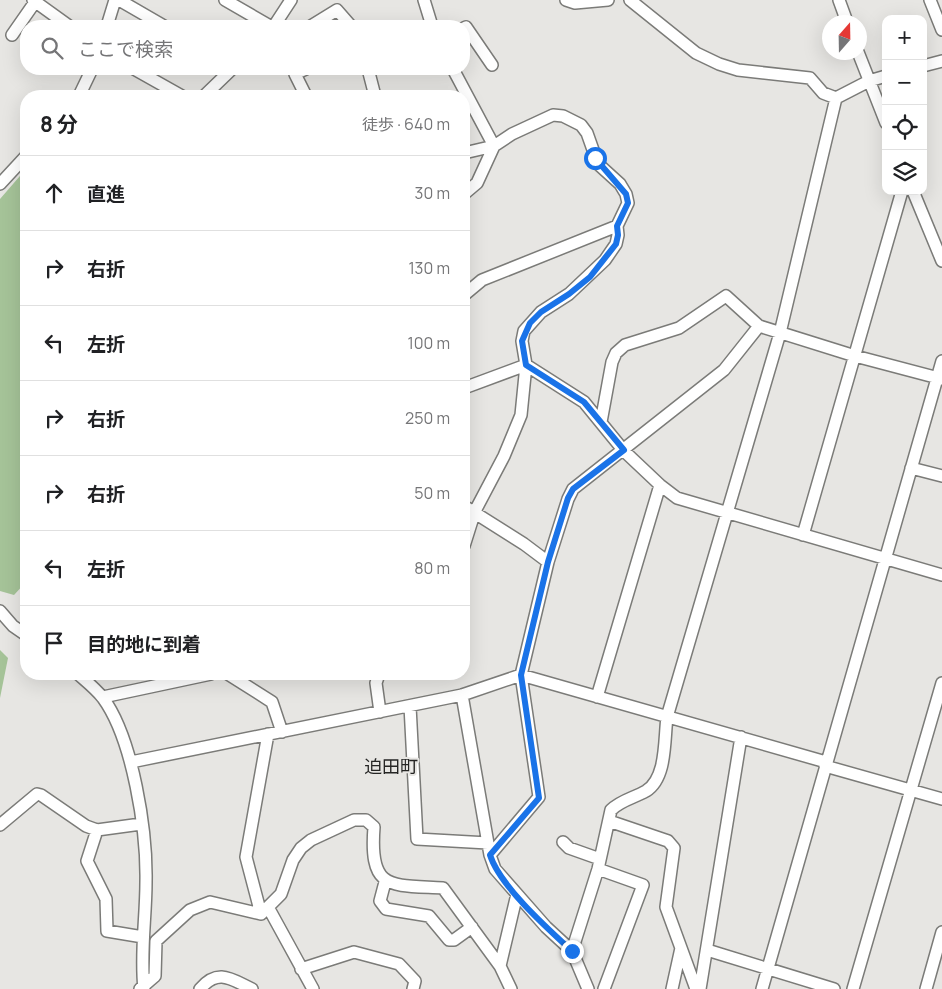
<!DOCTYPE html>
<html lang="ja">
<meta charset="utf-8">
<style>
body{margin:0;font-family:Manrope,"Noto Sans JP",sans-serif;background:#f2f2f2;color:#202124}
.controls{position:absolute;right:15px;top:15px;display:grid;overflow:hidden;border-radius:10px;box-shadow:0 5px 20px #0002}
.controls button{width:45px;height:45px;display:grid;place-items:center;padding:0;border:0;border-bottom:1px solid #e0e0e0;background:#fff;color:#202124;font:25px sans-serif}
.compass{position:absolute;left:822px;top:15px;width:45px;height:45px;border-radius:50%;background:#fff;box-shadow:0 5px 20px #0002;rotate:20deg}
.stop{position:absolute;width:15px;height:15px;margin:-11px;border:4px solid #1a73e8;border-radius:50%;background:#fff}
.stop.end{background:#1a73e8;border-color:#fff;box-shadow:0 1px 5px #0008}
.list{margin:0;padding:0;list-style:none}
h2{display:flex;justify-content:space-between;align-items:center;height:65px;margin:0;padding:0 20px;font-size:21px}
h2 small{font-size:16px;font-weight:400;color:#757577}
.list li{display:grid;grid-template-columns:32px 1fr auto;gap:15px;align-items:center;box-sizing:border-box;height:75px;padding:0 20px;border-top:1px solid #e0e0e0}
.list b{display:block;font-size:19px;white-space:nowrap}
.list em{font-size:16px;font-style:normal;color:#757577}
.icon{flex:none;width:28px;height:28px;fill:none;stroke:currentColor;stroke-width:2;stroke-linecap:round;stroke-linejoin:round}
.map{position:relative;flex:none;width:942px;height:989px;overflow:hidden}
.search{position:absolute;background:#fff;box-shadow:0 5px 20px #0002;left:20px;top:20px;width:450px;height:55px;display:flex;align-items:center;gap:12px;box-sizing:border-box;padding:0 18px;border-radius:20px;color:#757577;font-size:19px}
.panel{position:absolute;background:#fff;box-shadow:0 5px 20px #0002;left:20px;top:90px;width:450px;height:590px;border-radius:20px}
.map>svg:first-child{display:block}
.green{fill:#a5c398}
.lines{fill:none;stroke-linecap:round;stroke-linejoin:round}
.minor-casing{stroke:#7b7b78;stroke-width:14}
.minor{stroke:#fff;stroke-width:11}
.route{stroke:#1a73e8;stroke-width:6}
.labels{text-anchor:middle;stroke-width:4;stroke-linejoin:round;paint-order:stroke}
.quarter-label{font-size:18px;fill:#252524;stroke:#e7e6e3}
</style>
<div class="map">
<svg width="942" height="989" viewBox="0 0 942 989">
<rect width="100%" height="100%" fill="#e7e6e3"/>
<path class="green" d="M26 169V582L14 595 0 591V199Z
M0 650 8 658 0 698Z"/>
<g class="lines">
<g class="minor-casing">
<path id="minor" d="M33 0 69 26
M119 0 164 26
M225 0 270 26
M424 0 432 26
M566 0 575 3 608 0
M630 0 696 53 719 64 738 70 810 78 823 93 836 98 869 81 886 76
M839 0 847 22
M930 0 942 30
M107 26 115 0
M274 26 291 0
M311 26 337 10 351 26
M464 28 466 27 492 65
M12 35 35 2
M858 52 886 123
M923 66 942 61
M134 69 182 96
M368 69 375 96
M453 69 494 146
M79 96 92 69
M204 96 232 69
M306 96 295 74 306 69
M464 153 494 146 512 134 553 115 563 116 581 125 587 133 598 164 620 184 626 194 628 203 617 226 618 235 616 244 605 260 569 294 541 312 524 331 522 341 526 365 521 415 504 456 475 511 464 546
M0 184 26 156
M913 191 942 261
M464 194 477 183 494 146
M464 295 482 280 617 226
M526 365 584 402 624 451 660 485 677 498 942 575
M464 388 526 365
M601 422 612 362 616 353 625 345 679 328 726 296 759 326 855 356 942 379
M911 468 942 476
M464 506 524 544 548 562
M803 535 902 191
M0 611 13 626 26 635
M78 674C86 681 96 689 103 698 133 739 147 831 146 882 146 918 140 953 144 989
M228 674 272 702 282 732
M379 674 376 683 380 712
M462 695 490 855 495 869 546 927 572 951 588 989
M103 697 211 674
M597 697 660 485
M410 706 417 839 488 843
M131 762 462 695 521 675 826 762
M825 766 942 799
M609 821 668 841 674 848 666 907 696 989
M0 825 37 794 41 795 86 826 97 830 141 824
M97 830 87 861 106 899 107 931 143 937
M563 842 569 848 600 859
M490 855 539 797 521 675 548 562 568 499 573 489 724 370 759 326
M598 869 643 885 604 989
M385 882 380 901 386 909 429 916 449 940H454L472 927
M268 907 313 989
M261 914 281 894 293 860 301 848 311 840 354 820H366L374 827C369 891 390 885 443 888L500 966 511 989
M261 914 246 857 268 734
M707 950 834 989
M572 951 598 869 611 810C621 800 634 798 646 791 667 778 664 740 667 717L780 333 836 98
M500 966 517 894
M301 969 354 952 399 964 415 981 413 989
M140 989 155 976 156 941 190 910 210 902 261 914
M200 989C218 968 231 979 252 989
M672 989 681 948
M700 989 741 737
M762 989 942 361
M853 989 942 683
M926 989 942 932"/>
</g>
<use href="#minor" class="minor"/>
</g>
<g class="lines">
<path class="route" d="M572 951C547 928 500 886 490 855L539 798 521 675 548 562 568 498 573 489 624 450 584 402 526 365 522 341 530 323 541 312 569 294 590 277 616 244 618 235 617 226 628 203 626 194 595 158"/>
</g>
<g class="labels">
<g class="quarter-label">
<text x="391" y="773">迫田町</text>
</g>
</g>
</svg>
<div class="controls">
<button>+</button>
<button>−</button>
<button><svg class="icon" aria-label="locate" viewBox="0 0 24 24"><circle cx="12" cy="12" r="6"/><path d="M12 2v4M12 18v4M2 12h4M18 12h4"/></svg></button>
<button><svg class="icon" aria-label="layers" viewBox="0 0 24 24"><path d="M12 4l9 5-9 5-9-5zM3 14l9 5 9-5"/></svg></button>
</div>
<svg class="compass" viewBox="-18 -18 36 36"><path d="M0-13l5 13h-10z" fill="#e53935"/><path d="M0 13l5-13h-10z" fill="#757577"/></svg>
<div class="stop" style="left:595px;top:158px"></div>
<div class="stop end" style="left:572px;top:951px"></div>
<div class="search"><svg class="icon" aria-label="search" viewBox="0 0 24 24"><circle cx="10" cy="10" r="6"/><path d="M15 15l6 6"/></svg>ここで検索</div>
<section class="panel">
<h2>8 分<small>徒歩 · 640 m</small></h2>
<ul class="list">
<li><svg class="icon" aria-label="ahead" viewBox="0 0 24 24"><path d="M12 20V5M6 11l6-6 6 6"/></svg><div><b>直進</b></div><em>30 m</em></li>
<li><svg class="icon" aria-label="right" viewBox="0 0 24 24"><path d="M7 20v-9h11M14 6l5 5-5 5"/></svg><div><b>右折</b></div><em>130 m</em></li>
<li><svg class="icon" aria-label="left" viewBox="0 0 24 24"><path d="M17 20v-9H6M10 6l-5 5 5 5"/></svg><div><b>左折</b></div><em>100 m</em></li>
<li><svg class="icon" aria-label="right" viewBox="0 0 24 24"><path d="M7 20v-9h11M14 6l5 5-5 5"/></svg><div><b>右折</b></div><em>250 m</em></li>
<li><svg class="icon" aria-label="right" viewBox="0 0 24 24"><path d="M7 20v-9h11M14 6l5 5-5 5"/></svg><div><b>右折</b></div><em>50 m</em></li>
<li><svg class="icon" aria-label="left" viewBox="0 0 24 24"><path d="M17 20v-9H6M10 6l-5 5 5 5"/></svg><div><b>左折</b></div><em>80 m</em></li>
<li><svg class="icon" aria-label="arrive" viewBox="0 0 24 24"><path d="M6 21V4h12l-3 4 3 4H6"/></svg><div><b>目的地に到着</b></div></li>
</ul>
</section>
</div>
